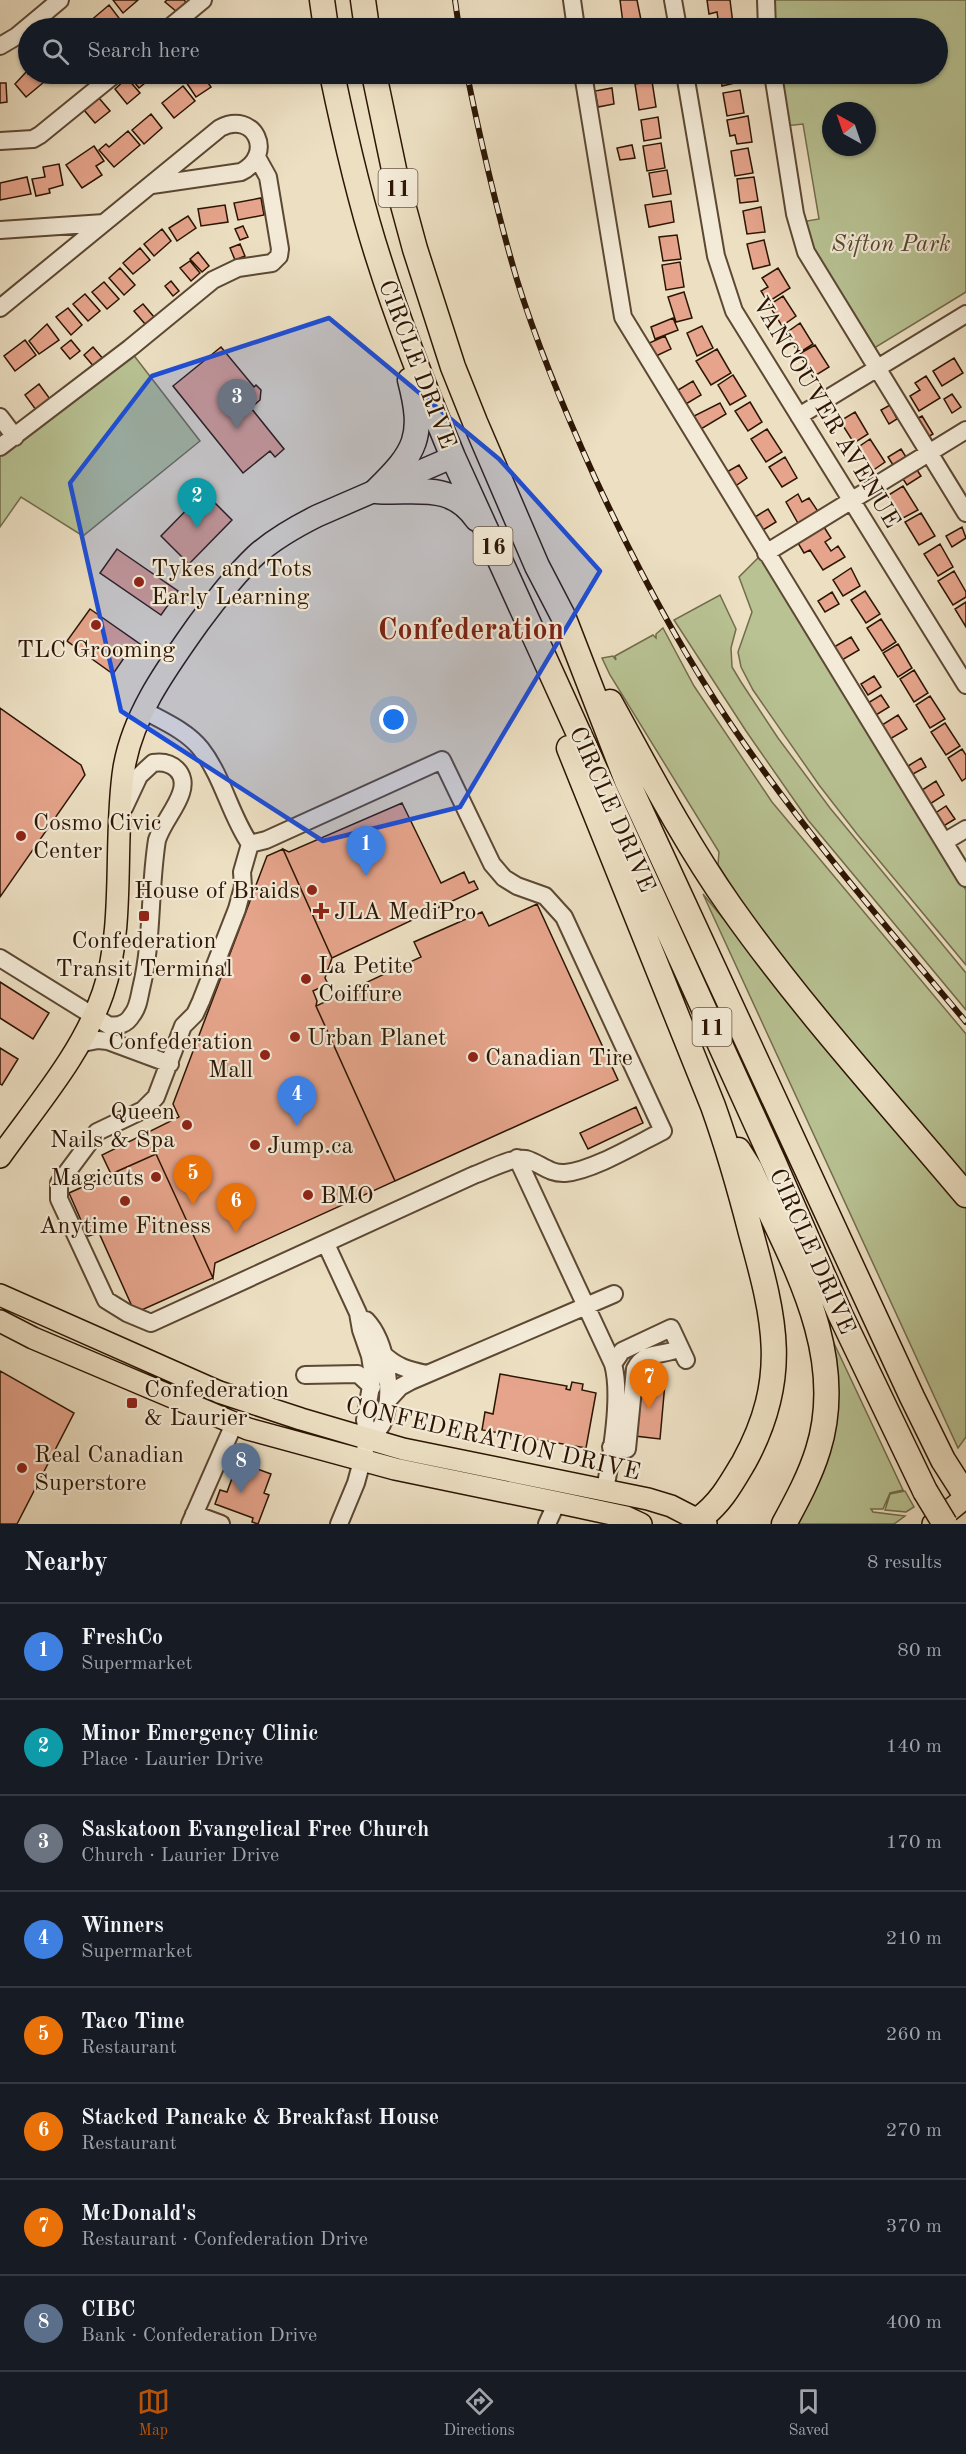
<!DOCTYPE html>
<meta charset="utf-8">
<style>
body{margin:0;font-family:"Old Standard TT",serif;background:#20242c;color:#f1f3f6}
.compass{position:absolute;left:822px;top:102px;width:54px;height:54px;border-radius:50%;background:#171b24;box-shadow:0 2px 4px #0004;rotate:320deg}
.you{position:absolute;left:394px;top:720px;width:21px;height:21px;margin:-15px;border:4px solid #fff;border-radius:50%;background:#1a73e8;box-shadow:0 0 0 9px #1a73e833}
.badge{display:grid;place-items:center;width:39px;height:39px;border-radius:50%;background:#b45309;color:#fff;font-size:20px;font-weight:700}
.pin{position:absolute;translate:-50% -50px;filter:drop-shadow(0 2px 3px #0008)}
.pin::after{content:'';position:absolute;top:32px;width:21px;height:18px;background:inherit;clip-path:polygon(0 0,100% 0,50% 100%)}
.list{margin:0;padding:0;list-style:none}
h2{display:flex;justify-content:space-between;align-items:center;height:78px;margin:0;padding:0 24px;font-size:26px}
h2 small{font-size:20px;font-weight:400;color:#9ea1a6}
.list li{display:grid;grid-template-columns:39px 1fr auto;gap:18px;align-items:center;box-sizing:border-box;height:96px;padding:0 24px;border-top:2px solid #363941}
.list b{display:block;font-size:22px;white-space:nowrap}
.list p{margin:0;font-size:20px;white-space:nowrap;color:#9ea1a6}
.list em{font-size:20px;font-style:normal;color:#9ea1a6}
.icon{flex:none;width:33px;height:33px;fill:none;stroke:currentColor;stroke-width:2;stroke-linecap:round;stroke-linejoin:round}
.map{position:relative;flex:none;width:966px;height:1524px;overflow:hidden}
.search{position:absolute;background:#171b24;box-shadow:0 2px 4px #0004;left:18px;right:18px;top:18px;height:66px;display:flex;align-items:center;gap:15px;box-sizing:border-box;padding:0 21px;border-radius:33px;color:#9ea1a6;font-size:22px}
.sheet{height:846px;background:#171b24}
nav{display:flex;justify-content:space-around;align-items:center;box-sizing:border-box;height:84px;border-top:2px solid #363941;background:#171b24;font-size:16px;color:#9ea1a6}
nav a{display:grid;justify-items:center;gap:3px}
nav .on{color:#b45309}
.map>svg:first-child{display:block}
.green{fill:#b8c293;stroke:#726c4b;stroke-width:1.5;fill-rule:evenodd}
.building{fill:#e5a48b;stroke:#2c1503;stroke-width:1.5}
.lines{fill:none;stroke-linecap:round;stroke-linejoin:round}
.minor-casing{stroke:#5c4833;stroke-width:20}
.major-casing{stroke:#2c1503;stroke-width:24}
.highway-casing{stroke:#2c1503;stroke-width:27}
.minor{stroke:#f3ead7;stroke-width:16}
.major{stroke:#ecdfc2;stroke-width:21}
.highway{stroke:#ecdfc2;stroke-width:24}
.rail-casing{stroke:#2c1503;stroke-width:6}
.rail{stroke:#f3ead7;stroke-width:4;stroke-dasharray:11;stroke-linecap:butt}
.highway-bridge-casing{stroke:#2c1503;stroke-width:27;stroke-linecap:butt}
.highway-bridge{stroke:#ecdfc2;stroke-width:24}
.marked{fill:#1d4ed8;fill-opacity:0.2;stroke:#1d4ed8;stroke-width:4.5;stroke-linejoin:round}
.poi-dot{fill:#8f2418;stroke:#f3ead7;stroke-width:2}
.labels{text-anchor:middle;stroke-width:4.5;stroke-linejoin:round;paint-order:stroke}
.shield{fill:#f3ead7;stroke:#685543;stroke-width:1.5}
.shield-label{font-size:22px;font-weight:bold;fill:#2c1503}
.park-label{font-size:24px;font-style:italic;fill:#56492e;stroke:#f3ead7}
.street-label{font-size:24px;fill:#2c1503;stroke:#f3ead7}
.poi-label{font-size:24px;fill:#2c1503;stroke:#f3ead7;text-anchor:start}
.district-label{font-size:30px;font-weight:bold;fill:#7a1f14;stroke:#f3ead7}
</style>
<div class="map">
<svg width="966" height="1524" viewBox="0 0 966 1524">
<rect width="100%" height="100%" fill="#ecdfc2"/>
<filter id="stains"><feTurbulence type="fractalNoise" baseFrequency=".00333" numOctaves="4"/><feColorMatrix values="0 0 0 0 .2 0 0 0 0 .09 0 0 0 0 .02 0 0 0 .5 -.17"/></filter>
<radialGradient id="worn" r=".72"><stop offset=".6" stop-color="#630" stop-opacity="0"/><stop offset="1" stop-color="#630" stop-opacity=".3"/></radialGradient>
<path class="green" d="M770 0H966V292L871 350 811 258 801 222 819 219 803 124 785 126 777 74H938V28H772ZM831 111H867V147H831Z
M132 353 200 441 83 536 21 497 0 527V453Z
M760 556 966 890V965L857 834 819 785 753 690 741 667 738 652 752 612 739 577Z
M720 595 736 629 731 648 732 667 741 682 778 738 830 808 966 973V1010L808 820 746 731 674 620Z
M663 628 694 686 772 802 966 1034V1177L812 996 753 919 718 865 719 852 610 675 602 658 613 656 616 660 615 656 653 635 656 638V634Z
M703 894 822 1039 966 1208V1437L958 1448Z
M832 1339 903 1490 890 1493 883 1509H871L873 1512 905 1516 894 1524H791Z
M905 1491 914 1507 906 1512 885 1510 890 1494Z"/>
<path class="building" d="M113 0H138L123 13Z
M167 0H184L186 2 177 12 165 2Z
M620 0H637L641 20 623 23Z
M707 0H730L733 24 719 26 717 12 709 14Z
M109 5 119 18 106 28H94L89 22Z
M28 70V74H47L50 77 26 97 15 84Z
M131 74H147L151 78 139 88 129 76Z
M193 74H202L211 87 196 97 184 79Z
M720 74H738L739 82 722 86Z
M127 78 140 93 127 104 115 89Z
M652 81 656 107 639 110 635 84Z
M0 83H6L7 102 0 103Z
M183 86 195 101 174 118 162 103Z
M612 88 614 104 598 107 595 91Z
M740 90 744 113 727 116 723 93Z
M99 98 110 111 95 123 84 110Z
M151 114 162 128 144 144 132 130Z
M748 116 752 142 737 144 735 135 730 136 727 120Z
M658 117 661 138 644 141 641 120Z
M128 131 140 145 114 167 99 150 106 144 109 147Z
M661 143 665 168 647 171 643 146Z
M632 145 635 158 620 160 617 148Z
M94 146 104 161 96 166 102 175 82 188 66 165Z
M748 148 753 173 735 176 731 151Z
M59 164 63 185 49 189 50 193 36 196 32 179 45 177 43 167Z
M667 170 671 194 653 197 649 173Z
M27 177 31 194 0 200V183Z
M754 177 758 201 740 203 737 179Z
M261 198 264 215 238 220 234 203Z
M671 201 674 222 649 227 645 205Z
M225 205 228 222 201 226 198 209Z
M761 207 765 232 747 234 743 211Z
M188 216 196 228 177 241 169 228Z
M243 226 248 237 240 240 235 229Z
M162 229 171 241 154 256 144 244Z
M677 235 681 259 663 261 659 237Z
M764 240 770 265 753 269 747 244Z
M240 244 245 256 235 260 230 248Z
M140 248 150 260 133 274 123 263Z
M198 252 209 266 202 272 190 259Z
M190 261 200 273 191 281 180 268Z
M680 262 684 287 666 290 662 265Z
M120 268 135 285 124 295 109 278Z
M778 268 790 288 768 302 761 291 768 287 762 278Z
M171 281 179 291 173 296 165 286Z
M104 282 119 299 107 309 92 292Z
M684 292 692 318 676 322 668 297Z
M85 294 100 311 88 321 73 304Z
M783 296 796 316 782 326 769 305Z
M143 304 154 317 145 324 134 311Z
M68 308 82 325 71 335 56 317Z
M673 318 678 330 655 339 651 327Z
M800 323 813 344 799 353 786 333Z
M47 324 59 340 39 354 29 341Z
M702 326 713 348 697 356 687 333Z
M665 336 671 349 654 357 647 344Z
M25 340 36 355 15 371 4 356Z
M71 340 80 351 70 359 61 348Z
M815 345 829 367 813 377 799 354Z
M93 347 104 360 95 368 84 355Z
M221 347 254 387 256 385 261 390 260 400 251 408 284 449 275 457 270 451 243 473 173 386Z
M717 349 731 373 711 385 696 361Z
M954 358 963 373 942 386 933 371Z
M733 375 746 396 730 405 718 385Z
M926 376 940 398 919 411 910 396 920 390 915 383Z
M693 381 701 395 686 404 678 390Z
M39 384 50 399 36 410 25 395Z
M952 394 961 407 952 413 944 399Z
M750 402 762 422 748 431 735 411Z
M720 403 726 414 701 429 694 416Z
M890 405 897 419 889 424 881 410Z
M855 412 868 434 854 443 840 421Z
M922 416 933 434 925 439 914 420Z
M767 429 782 452 766 462 751 439Z
M870 439 885 462 872 471 857 448Z
M901 449 906 457 893 465 888 457Z
M785 457 797 478 782 487 769 467Z
M739 465 747 478 734 487 725 473Z
M915 467 921 476 907 485 901 476Z
M903 486 918 510 903 518 887 496Z
M204 492 232 520 189 564 161 536Z
M798 494 802 502 809 498 819 513 799 525 786 502Z
M768 509 776 522 763 530 755 517Z
M921 513 935 536 919 545 905 522Z
M824 527 831 538 825 542 831 551 838 546 845 557 823 570 810 550 804 553 798 543Z
M962 527 966 538 952 547 946 536Z
M940 544 953 567 938 576 924 554Z
M117 549 178 591 161 615 100 573Z
M851 568 860 586 843 596 833 580Z
M954 571 966 592V597L953 605 938 581Z
M865 591 880 614 866 623 851 600Z
M832 592 839 604 825 612 818 601Z
M966 602V627L955 609Z
M90 609 140 644 130 658 126 655 113 674 67 641Z
M881 619 896 642 882 651 867 628Z
M851 637 859 650 842 660 834 647Z
M898 644 912 668 898 677 883 653Z
M914 670 928 693 914 702 900 679Z
M874 676 881 687 868 695 861 684Z
M881 695 889 707 876 715 868 703Z
M930 696 945 719 930 728 916 705Z
M0 708 81 765 85 775 0 897Z
M898 715 907 729 890 739 882 725Z
M945 723 960 746 946 755 931 732Z
M962 749 966 755V778L962 781 948 758Z
M921 758 926 767 913 774 908 766Z
M936 781 944 795 930 804 922 790Z
M402 803 441 883 464 872 469 883 474 881 478 889 332 958 283 849 289 852Z
M946 806 955 819 942 827 934 814Z
M283 849 332 958 325 978 328 984 313 991 317 1001 316 1006 395 1181 215 1263 213 1278 156 1154 111 1174 102 1155 179 1117 173 1104 267 856Z
M537 904 618 1080 395 1181 316 1006 421 957 414 942 482 912 489 926Z
M0 982 49 1013 33 1039 0 1018Z
M0 1048 18 1059 2 1085 0 1084Z
M636 1107 643 1123 588 1149 580 1133Z
M156 1154 213 1278 135 1313 99 1233 88 1236 69 1193Z
M642 1370 666 1372 660 1439 635 1436Z
M0 1371 74 1413 17 1524H0Z
M500 1374 567 1386 566 1389 570 1390 572 1382 583 1384 582 1390 596 1393 586 1448 482 1430 485 1412 493 1414Z
M238 1462 271 1474 264 1493 269 1495 258 1524 252 1522 253 1518 215 1504 220 1490 227 1492Z"/>
<g class="lines">
<g class="minor-casing">
<path id="minor" d="M572 0 576 28
M673 0 678 28
M766 0 767 28
M169 28 203 0
M0 46 17 36 60 0
M583 74 623 317 966 878
M685 74 716 256 734 311 966 685
M773 74 795 214 806 252 966 513
M0 141 33 139 40 135 115 74
M0 230 104 223
M0 308 220 128C254 110 276 154 241 172L152 185
M799 416 966 314
M0 417 15 437
M0 447 130 348 213 280 238 268 272 263 279 256 280 249 268 177 258 159
M766 553 966 430
M143 710C163 721 187 731 201 749 223 777 230 815 250 844
M442 760 492 864 504 878 517 886 545 896 564 917 663 1131C637 1144 592 1171 565 1173 549 1174 540 1163 526 1159 514 1156 486 1171 474 1175L151 1323 127 1313 106 1300 59 1199V1183L97 1132 143 1110 156 1097 183 1026 195 1014 201 1001 237 909 243 887 242 872 250 844 266 840Z
M944 842 966 829
M0 958 108 1025C118 1027 127 1024 132 1015 138 1008 139 998 141 989 153 940 149 890 157 840 163 822 176 809 181 793 188 773 172 760 153 763L139 776 124 808
M78 1044 98 1040 108 1041 170 1064
M517 1158 613 1364C622 1396 611 1457 605 1490
M326 1244 358 1313 361 1330 370 1356 373 1375 365 1420 368 1439 356 1483 339 1524
M366 1320C387 1342 394 1394 383 1422 381 1429 373 1434 368 1439
M382 1353C396 1367 408 1370 427 1374
M613 1364 622 1351 671 1328 686 1360
M305 1375 358 1374 372 1387
M389 1399 400 1387 411 1381 614 1294
M611 1447 627 1449 635 1369C645 1349 663 1357 680 1348
M194 1514 221 1524
M190 1524 234 1424
M547 1524 557 1502"/>
</g>
<g class="major-casing">
<path id="major" d="M0 1157C36 1106 82 1054 103 993 126 926 113 838 124 768 133 714 167 668 198 624 216 600 234 576 256 555 274 539 295 527 317 516L453 457
M0 1295 219 1392 301 1419 403 1449 648 1499 671 1506 706 1524
M0 1321 33 1338 248 1429 395 1469 570 1505 626 1517 641 1524
M933 1524 966 1497"/>
</g>
<g class="highway-casing">
<path id="highway" d="M322 0 326 28
M363 0 367 28
M332 74C345 136 359 199 379 260 400 327 426 392 453 457L774 1163 840 1314 925 1491
M374 74 396 179 415 249 453 367 475 422 537 566 563 616 627 781 912 1397 943 1460 966 1496
M376 491C416 452 425 437 410 380
M376 491C415 494 451 481 477 519
M610 702C648 771 685 842 730 906 802 1008 886 1100 966 1195
M569 748 713 1106C728 1148 740 1190 751 1233 775 1320 790 1378 744 1462 731 1484 720 1504 699 1519
M738 1150 750 1169C789 1256 849 1351 818 1450 810 1476 797 1500 784 1524"/>
</g>
<use href="#minor" class="minor"/>
<use href="#major" class="major"/>
<use href="#highway" class="highway"/>
<g class="rail-casing">
<path id="rail" d="M455 0 459 28
M467 74C481 143 497 212 517 280 538 348 566 414 595 478 635 564 679 648 732 726 803 830 885 925 966 1022"/>
</g>
<use href="#rail" class="rail"/>
<g class="highway-bridge-casing">
<path id="highway-bridge" d="M925 1491 945 1524"/>
</g>
<use href="#highway-bridge" class="highway-bridge"/>
</g>
<path class="marked" d="M329 318 499 459 600 571 460 807 323 841 121 711 70 483 152 376Z"/>
<g class="poi-dot">
<circle cx="139" cy="582" r="6"/>
<circle cx="96" cy="625" r="6"/>
<circle cx="21" cy="836" r="6"/>
<circle cx="312" cy="890" r="6"/>
<path d="M318 902h6v6h6v6h-6v6h-6v-6h-6v-6h6z"/>
<rect x="138" y="910" width="12" height="12" rx="3"/>
<circle cx="306" cy="979" r="6"/>
<circle cx="295" cy="1037" r="6"/>
<circle cx="265" cy="1055" r="6"/>
<circle cx="473" cy="1057" r="6"/>
<circle cx="187" cy="1125" r="6"/>
<circle cx="255" cy="1145" r="6"/>
<circle cx="156" cy="1177" r="6"/>
<circle cx="308" cy="1195" r="6"/>
<circle cx="125" cy="1201" r="6"/>
<rect x="126" y="1397" width="12" height="12" rx="3"/>
<circle cx="22" cy="1468" r="6"/>
</g>
<g class="labels">
<g class="shield">
<rect x="378.5" y="169" width="39" height="38" rx="4.5"/>
<rect x="473.5" y="527" width="39" height="38" rx="4.5"/>
<rect x="692.5" y="1008" width="39" height="38" rx="4.5"/>
</g>
<g class="shield-label">
<text x="398" y="196">11</text>
<text x="493" y="554">16</text>
<text x="712" y="1035">11</text>
</g>
<g class="park-label">
<text x="891" y="251">Sifton Park</text>
</g>
<g class="street-label">
<text transform="translate(418 364) rotate(69)" y="8">CIRCLE DRIVE</text>
<text transform="translate(827 412) rotate(59)" y="8">VANCOUVER AVENUE</text>
<text transform="translate(613 809) rotate(66)" y="8">CIRCLE DRIVE</text>
<text transform="translate(813 1251) rotate(66)" y="8">CIRCLE DRIVE</text>
<text transform="translate(493 1438) rotate(13)" y="8">CONFEDERATION DRIVE</text>
</g>
<g class="poi-label">
<text x="151" y="576">Tykes and Tots<tspan x="151" dy="28">Early Learning</tspan></text>
<text x="96" y="657" text-anchor="middle">TLC Grooming</text>
<text x="33" y="830">Cosmo Civic<tspan x="33" dy="28">Center</tspan></text>
<text x="300" y="898" text-anchor="end">House of Braids</text>
<text x="334" y="919">JLA MediPro</text>
<text x="144" y="948" text-anchor="middle">Confederation<tspan x="144" dy="28">Transit Terminal</tspan></text>
<text x="318" y="973">La Petite<tspan x="318" dy="28">Coiffure</tspan></text>
<text x="307" y="1045">Urban Planet</text>
<text x="253" y="1049" text-anchor="end">Confederation<tspan x="253" dy="28">Mall</tspan></text>
<text x="485" y="1065">Canadian Tire</text>
<text x="175" y="1119" text-anchor="end">Queen<tspan x="175" dy="28">Nails &amp; Spa</tspan></text>
<text x="267" y="1153">Jump.ca</text>
<text x="144" y="1185" text-anchor="end">Magicuts</text>
<text x="320" y="1203">BMO</text>
<text x="125" y="1233" text-anchor="middle">Anytime Fitness</text>
<text x="144" y="1397">Confederation<tspan x="144" dy="28">&amp; Laurier</tspan></text>
<text x="34" y="1462">Real Canadian<tspan x="34" dy="28">Superstore</tspan></text>
</g>
<g class="district-label">
<text x="471" y="639">Confederation</text>
</g>
</g>
<rect width="100%" height="100%" filter="url(#stains)"/>
<rect width="100%" height="100%" fill="url(#worn)"/>
</svg>
<svg class="compass" viewBox="-18 -18 36 36"><path d="M0-13l5 13h-10z" fill="#e53935"/><path d="M0 13l5-13h-10z" fill="#9ea1a6"/></svg>
<div class="you"></div>
<div class="pin badge" style="left:366px;top:876px;background:#3f7fe0">1</div>
<div class="pin badge" style="left:197px;top:528px;background:#0f9aa8">2</div>
<div class="pin badge" style="left:237px;top:429px;background:#6b7280">3</div>
<div class="pin badge" style="left:297px;top:1126px;background:#3f7fe0">4</div>
<div class="pin badge" style="left:193px;top:1205px;background:#e8710a">5</div>
<div class="pin badge" style="left:236px;top:1233px;background:#e8710a">6</div>
<div class="pin badge" style="left:649px;top:1409px;background:#e8710a">7</div>
<div class="pin badge" style="left:241px;top:1493px;background:#5c6f8a">8</div>
<div class="search"><svg class="icon" aria-label="search" viewBox="0 0 24 24"><circle cx="10" cy="10" r="6"/><path d="M15 15l6 6"/></svg>Search here</div>
</div>
<section class="sheet">
<h2>Nearby<small>8 results</small></h2>
<ul class="list">
<li><span class="badge" style="background:#3f7fe0">1</span><div><b>FreshCo</b><p>Supermarket</p></div><em>80 m</em></li>
<li><span class="badge" style="background:#0f9aa8">2</span><div><b>Minor Emergency Clinic</b><p>Place · Laurier Drive</p></div><em>140 m</em></li>
<li><span class="badge" style="background:#6b7280">3</span><div><b>Saskatoon Evangelical Free Church</b><p>Church · Laurier Drive</p></div><em>170 m</em></li>
<li><span class="badge" style="background:#3f7fe0">4</span><div><b>Winners</b><p>Supermarket</p></div><em>210 m</em></li>
<li><span class="badge" style="background:#e8710a">5</span><div><b>Taco Time</b><p>Restaurant</p></div><em>260 m</em></li>
<li><span class="badge" style="background:#e8710a">6</span><div><b>Stacked Pancake &amp; Breakfast House</b><p>Restaurant</p></div><em>270 m</em></li>
<li><span class="badge" style="background:#e8710a">7</span><div><b>McDonald's</b><p>Restaurant · Confederation Drive</p></div><em>370 m</em></li>
<li><span class="badge" style="background:#5c6f8a">8</span><div><b>CIBC</b><p>Bank · Confederation Drive</p></div><em>400 m</em></li>
</ul>
</section>
<nav>
<a class="on"><svg class="icon" aria-label="map" viewBox="0 0 24 24"><path d="M3 6l6-2 6 2 6-2v14l-6 2-6-2-6 2zM9 4v14M15 6v14"/></svg>Map</a>
<a><svg class="icon" aria-label="directions" viewBox="0 0 24 24"><path d="M12 3l9 9-9 9-9-9zM9 14v-3h6M13 9l2 2-2 2"/></svg>Directions</a>
<a><svg class="icon" aria-label="saved" viewBox="0 0 24 24"><path d="M7 4h10v16l-5-4-5 4z"/></svg>Saved</a>
</nav>
